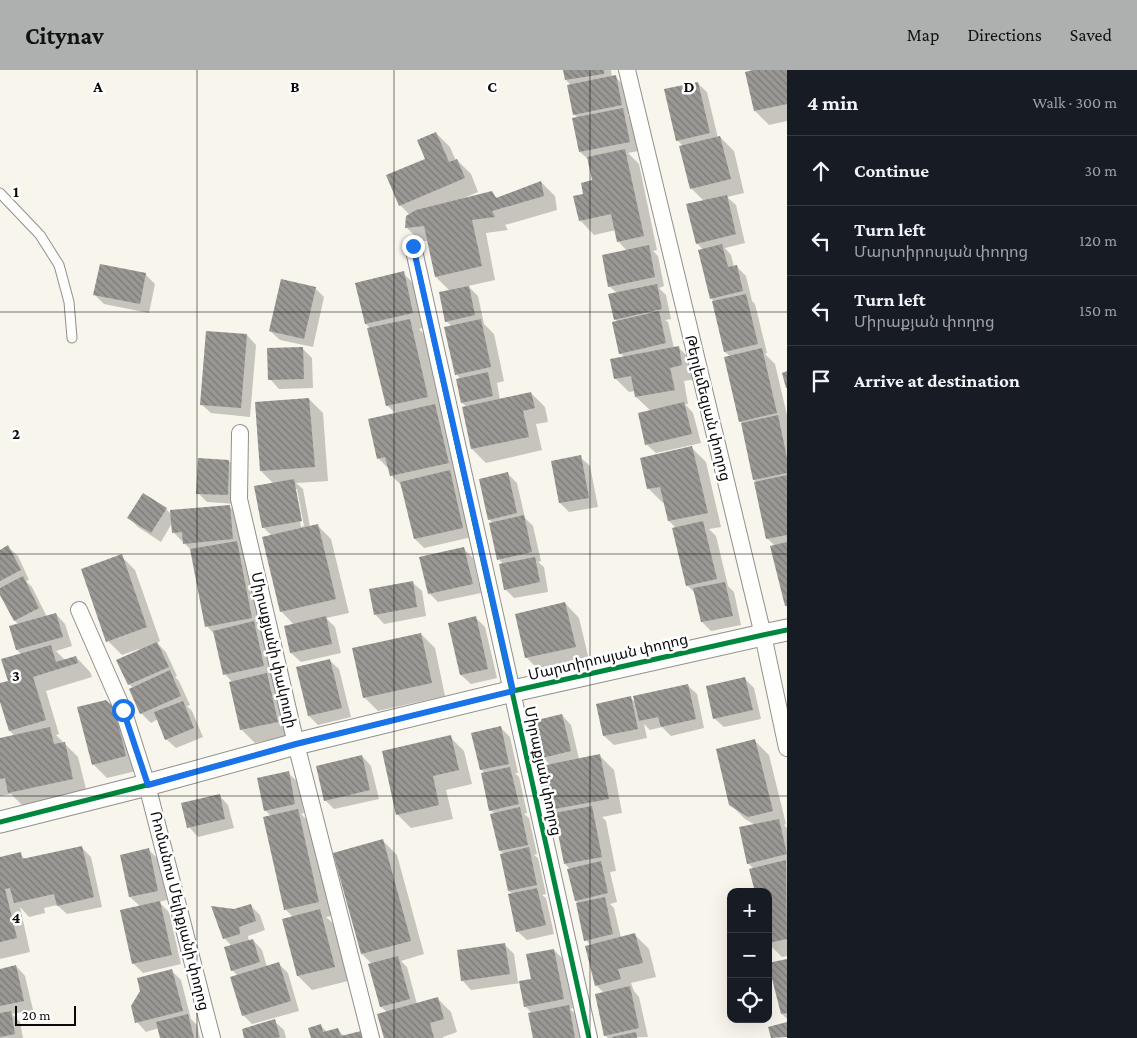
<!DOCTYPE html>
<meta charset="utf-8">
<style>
body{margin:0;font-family:"Crimson Pro","Noto Sans Armenian",serif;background:#20242c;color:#f1f3f6}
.controls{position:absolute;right:15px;bottom:15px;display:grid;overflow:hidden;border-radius:10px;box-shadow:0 5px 20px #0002}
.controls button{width:45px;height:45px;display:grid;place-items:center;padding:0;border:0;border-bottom:1px solid #363941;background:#171b24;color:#f1f3f6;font:25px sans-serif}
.scale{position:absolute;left:15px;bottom:12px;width:61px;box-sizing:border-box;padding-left:5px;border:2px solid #0a0a0a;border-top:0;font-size:14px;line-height:18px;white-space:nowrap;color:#0a0a0a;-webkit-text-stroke:4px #fff;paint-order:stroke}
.stop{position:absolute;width:15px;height:15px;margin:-11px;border:4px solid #1a73e8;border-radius:50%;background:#fff}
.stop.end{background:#1a73e8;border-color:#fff;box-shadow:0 1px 5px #0008}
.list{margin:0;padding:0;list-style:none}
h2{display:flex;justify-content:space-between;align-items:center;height:65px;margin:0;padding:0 20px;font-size:21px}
h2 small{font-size:16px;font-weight:400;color:#9ea1a6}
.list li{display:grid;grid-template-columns:32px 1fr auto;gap:15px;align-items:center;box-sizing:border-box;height:70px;padding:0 20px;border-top:1px solid #363941}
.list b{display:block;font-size:19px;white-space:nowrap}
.list p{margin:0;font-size:16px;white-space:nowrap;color:#9ea1a6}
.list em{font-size:16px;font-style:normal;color:#9ea1a6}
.icon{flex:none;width:28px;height:28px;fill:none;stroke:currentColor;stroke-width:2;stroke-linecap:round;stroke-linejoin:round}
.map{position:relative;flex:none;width:787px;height:968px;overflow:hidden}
header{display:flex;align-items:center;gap:30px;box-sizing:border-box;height:70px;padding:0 25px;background:#aeafaf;color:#111}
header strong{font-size:24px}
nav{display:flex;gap:28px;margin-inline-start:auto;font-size:18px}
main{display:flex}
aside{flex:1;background:#171b24}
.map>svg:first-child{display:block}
.shadow{fill:#0003;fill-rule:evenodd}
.building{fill:url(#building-back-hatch)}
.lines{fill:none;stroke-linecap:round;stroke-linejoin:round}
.service-casing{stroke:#91908c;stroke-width:11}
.minor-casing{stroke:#91908c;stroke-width:18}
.tertiary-casing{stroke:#91908c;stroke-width:23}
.service{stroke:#fefefc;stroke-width:9}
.minor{stroke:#fefefc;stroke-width:16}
.tertiary{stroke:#fefefc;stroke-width:21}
.cycleway-casing{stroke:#fff;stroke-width:8}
.cycleway{stroke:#00873e;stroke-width:5}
.route{stroke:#1a73e8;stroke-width:6}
.grid{fill:none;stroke:#0a0a0a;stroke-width:1;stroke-opacity:0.55}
.labels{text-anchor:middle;stroke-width:5;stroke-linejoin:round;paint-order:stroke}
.street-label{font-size:15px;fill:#0a0a0a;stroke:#fff}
.grid-label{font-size:16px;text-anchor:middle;font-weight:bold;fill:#0a0a0a;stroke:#fff;stroke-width:5;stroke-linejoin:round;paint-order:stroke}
</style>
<header>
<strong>Citynav</strong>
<nav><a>Map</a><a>Directions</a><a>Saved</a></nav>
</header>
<main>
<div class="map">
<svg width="787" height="968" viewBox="0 0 787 968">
<defs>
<pattern id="building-back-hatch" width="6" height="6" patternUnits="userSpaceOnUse" patternTransform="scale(1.25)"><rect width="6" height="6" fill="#9a9894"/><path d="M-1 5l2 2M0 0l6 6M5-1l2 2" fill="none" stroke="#7c7a77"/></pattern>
</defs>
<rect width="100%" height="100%" fill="#f8f5ed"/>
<path class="shadow" d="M564 0H611L612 7H615L625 16 631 44 627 45 632 49 638 81 628 83 639 94 657 180 653 181 658 186 664 216 659 218 666 225 671 249 665 250 668 252 674 278 678 277 692 291 696 309 684 311 688 334H685L693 343 701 373 656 383 646 374 651 341 636 327 635 321 629 322 615 308 624 287 620 283 618 252 615 249 617 223 609 216 627 181 618 171 616 160 594 165 580 150 585 125 593 111 589 90 580 82 574 49 578 48 574 44 572 16 566 10Z
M759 0H787V51L769 55 755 41 747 3Z
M697 13 707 22 718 68 720 67 734 81 744 123 727 127 736 135 745 173 725 178 731 185 734 197 736 196 746 206 752 231 755 234 767 283 765 284 775 294 787 345V537L786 536 775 476 768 469 758 413 754 410 742 353 740 351 731 287 725 282 715 232 711 228 703 180 697 173 704 131 691 118 683 76 677 70Z
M436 63 450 77 456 91 457 90 471 104 478 122 464 128V129L492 123 497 128 541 112 555 126 557 140 505 155 508 160 486 163 495 210 468 216 478 226 484 254 494 264 504 311 497 313 500 330 531 323 545 337 548 352 536 354 542 380 486 393 472 379 467 337 462 333 461 309 456 304 452 256 446 251 450 221 436 207 428 171H420L406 157 410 145 400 135 427 89Z
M403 203 417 217 426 257 419 259 424 264 442 342 462 406 456 408 459 411 472 467 424 478 415 469 403 417 391 405 389 399 378 388 396 344 387 335 371 259 366 254Z
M145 204 155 214 149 243 104 234 94 224Z
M315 218 324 227 313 277 280 270 270 261Z
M247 265 256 275 250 347 211 343 201 334Z
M302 278 312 288 313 318 279 319 270 309Z
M309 329 323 343 328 411 296 413 303 419 310 457 317 455 331 469 349 543 326 548 335 557 341 583 301 592 291 583 294 555 281 541 272 466 263 457 274 414 261 401ZM295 419H297L304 456 301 457Z
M692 378 706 392 721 457 709 459 716 466 728 516 734 522 741 555 711 561 702 552 696 524 687 515 677 459 669 451 665 432 663 433 649 419 642 389Z
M580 387 590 396 598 437 569 442 560 433Z
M229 391 238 400 237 434 207 432 198 423Z
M508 404 517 413 525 448 533 456 541 491 538 492 544 497 548 522 514 528 505 519 503 494 499 489 493 453 489 449Z
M229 436 243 450 278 610 272 611 280 618 291 665 255 673 241 659 232 612 225 604 216 566 207 556 192 481 173 462 172 453 161 472 138 457 129 448 166 439 172 445Z
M8 477 18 486 29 510 26 511 32 517 47 547 56 544 65 554 72 576 56 581 65 590 76 587 90 602 92 607 46 621 59 664 56 665 78 687 87 723 24 737 11 724 0 726V670L15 666 10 661 0 628V614L9 612 22 585 17 580 11 557 19 555 15 551 0 523V520L2 519 0 517V481Z
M464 479 473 488 481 523 438 532 429 523Z
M121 486 135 500 160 571 157 573 166 582 177 606 175 607 179 611 190 635 187 636 192 641 203 667 176 678 166 669 158 649 151 653 141 643 133 618 129 614 140 581 139 579 122 585 108 571Z
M412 512 422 521 426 546 384 554 375 544Z
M565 533 579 548 589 590 540 601 526 587Z
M476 548 485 557 497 608 471 614 461 605 450 554Z
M421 564 435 578 445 626 378 641 364 627Z
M329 590 339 599 351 647 318 655 309 646Z
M745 609 754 618 761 649 724 657 714 648Z
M687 615 697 624 704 658 671 666 662 657 650 660 644 654 647 668 614 675 604 666 631 628 636 633Z
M106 632 120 646 140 700 107 708 93 694Z
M562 645 571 655 579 689 600 686 614 700 622 743 602 747 606 751 616 801 610 802 617 832 610 834 614 838 621 868 635 865 649 879 656 907 631 913 634 921 639 927 648 967 608 968 605 965 604 923 596 915 591 876 586 870 579 834 576 831 571 800 565 794 555 745 550 740 542 697 550 695 543 687Z
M500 657 510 667 518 703H515L519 707 527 743 524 744 529 748 537 784 534 785 538 788 546 824 542 825 546 828 554 864 527 870 517 861 513 824 509 821 504 784 500 781 495 744 490 740 485 704 481 699Z
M450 667 464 681 472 714 446 720 453 749 411 758 397 744Z
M755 671 769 685 786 754 784 755 787 758V886L782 887 768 873V822L754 799 748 793 755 755 745 749 730 734Z
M362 686 371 696 379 729 334 739 325 730Z
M288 703 298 712 304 743 301 744 312 755 332 846 326 847 334 854 348 911 312 920 298 906 293 847 285 839 272 747 265 740Z
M219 725 228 735 234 758 198 767 189 757Z
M383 771 397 785 424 884 401 891 407 897 417 934 437 928 451 942 457 962 443 967V968H385L387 942 381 937 369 895 372 894 362 884Z
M81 777 91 787 102 837 67 844 57 835 44 838 45 843 29 847 20 837 30 882 0 889V789L20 784 26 790Z
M149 780 158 789 167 830 159 832 169 842 181 894 143 903 133 893 141 837 130 827 121 786Z
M251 836 260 845 265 860 248 866 249 872 253 870 262 880 267 897 279 894 288 903 299 941 252 954 243 945 238 906 232 900V876L224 868 234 840Z
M505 875 514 884 518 912 533 910 554 880 563 889 573 938 570 939 578 946 582 968H535L533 944 525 936 521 913 471 920 462 910Z
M787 890V949L782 944Z
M16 896 25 906 33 940 12 944 20 952 23 968H0V900Z
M171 900 181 910 191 949 197 955 200 968H161L159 958 146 962 137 952Z
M274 951 284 960 286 968H246Z
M321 956 327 962 338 960 345 967 360 963 366 968H312Z"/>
<path class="building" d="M563 0H604V4L565 10Z
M753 0H787V34L754 41 745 2Z
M616 5 622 35 573 45 567 15Z
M698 12 710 63 676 71 664 19Z
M623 38 630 72 579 82 572 48Z
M436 62 449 92 457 89 465 108 399 136 386 105 425 89 417 70Z
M720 66 731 109 690 119 679 76Z
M625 79 644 166 617 172 611 144 579 151 573 126 583 124 581 113 592 110 587 87Z
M541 111 544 126 492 141 495 147 472 150 482 196 435 207 424 156 405 158 406 146 416 140 492 121 496 128Z
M727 125 736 164 696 174 686 134Z
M722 174 728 197 737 195 743 221 710 229 698 180Z
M649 175 655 207 608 217 602 185Z
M100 194 146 203 140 234 93 225Z
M404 201 413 243 365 254 355 213Z
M281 209 316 217 304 269 269 261Z
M657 214 662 239 614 250 608 224Z
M469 216 475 245 445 252 439 222Z
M746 224 758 274 724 282 712 231Z
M659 241 666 273 619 284 612 252Z
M410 249 428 327 386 336 367 258Z
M481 249 491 297 455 305 444 257Z
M206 261 247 264 241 338 200 335Z
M679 276 682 295 670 298 675 320 635 327 631 306 614 309 610 289Z
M303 277 304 309 268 310 267 278Z
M762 278 777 343 739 352 724 287Z
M787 301V318H786L782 303Z
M488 302 493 326 461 333 456 309Z
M531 322 535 338 523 341 529 367 471 379 462 337Z
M309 328 315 397 260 401 255 332Z
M684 332 692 364 645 375 638 343Z
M435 334 449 393 390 406 385 387 377 389 368 349Z
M778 345 787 388V403L753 410 741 353Z
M692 376 708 443 668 451 660 417 647 419 640 388Z
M581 385 589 428 559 433 551 391Z
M198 388 229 390 228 425 196 424Z
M450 400 463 458 414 469 400 412Z
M508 402 517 443 488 450 479 409Z
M787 405V465L766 469 754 412Z
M294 409 302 451 262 458 254 416Z
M143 423 167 438 151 463 127 448Z
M230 435 233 469 183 474 182 462 172 463 170 440Z
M524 445 532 482 497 490 489 453Z
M703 451 717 509 686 516 672 458Z
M318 454 336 529 280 542 262 467Z
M237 471 252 548 205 557 190 479Z
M787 472V536H785L770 476Z
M8 475 21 500 0 511V480Z
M464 477 473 514 428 524 419 487Z
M122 484 147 557 106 572 81 499Z
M535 487 540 512 504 520 499 494Z
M23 506 39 538 14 551 0 525V518Z
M413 511 417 537 374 545 369 519Z
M725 512 733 546 701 552 693 518Z
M565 532 576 577 525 588 515 544Z
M56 543 63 567 16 580 9 556Z
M326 546 332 574 290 583 284 556Z
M476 546 488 599 460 605 448 553Z
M254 551 264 596 223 605 213 561Z
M421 563 432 613 363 628 352 578Z
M157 572 169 597 128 615 116 590Z
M51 575 56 592 76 586 78 593 33 607 46 650 9 661 0 632V613L8 611 1 589Z
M330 589 342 638 308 646 296 597Z
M170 600 181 626 140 644 129 619Z
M267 603 278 652 240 660 229 612Z
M745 607 753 640 713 649 706 616Z
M688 614 696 649 661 657 658 647 639 651 633 626Z
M631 626 638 659 603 666 596 634Z
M106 630 114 638 126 686 92 695 77 637Z
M183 631 194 658 165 670 154 642Z
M562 644 571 681 542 688 533 651Z
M501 656 509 694 480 700 471 663Z
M50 657 54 674 65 672 73 709 8 723 5 708 0 709V668Z
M451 665 459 700 433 706 439 735 396 745 382 681Z
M755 669 773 741 748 747 729 735 716 679Z
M600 684 609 729 549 740 541 696Z
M362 685 370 720 324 731 316 696Z
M510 697 519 734 489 741 481 703Z
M289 701 295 734 264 741 257 708Z
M220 724 225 749 187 758 181 733Z
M592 736 602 787 564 794 554 743Z
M520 737 528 775 499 781 490 744Z
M298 739 319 832 284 840 263 747Z
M779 749 787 784 747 794 739 757Z
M383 769 411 871 361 884 333 783Z
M82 776 94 827 57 836 54 824 14 833 10 818 5 819 17 868 0 872V787L21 782 22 789Z
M529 777 537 815 508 821 500 784Z
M149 778 158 821 129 827 120 785Z
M786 790 787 869 768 873V822H755L749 799Z
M601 791 608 823 575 831 567 799Z
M537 818 546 855 516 862 508 824Z
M605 827 613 864 584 871 576 833Z
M160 831 172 885 132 894 120 840Z
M251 834 256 851 239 857 240 864 223 869 211 836 234 839Z
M320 839 335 897 297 906 282 849Z
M635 863 643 893 618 899 621 909 595 916 585 876Z
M253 869 260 892 231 901 224 877Z
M505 873 510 904 461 911 457 880Z
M554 879 564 929 524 937 519 911 531 909 526 884Z
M398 886 410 929 380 937 368 894Z
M787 889V943L781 944 768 893Z
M279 892 291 931 242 946 230 907Z
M16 895 24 931 0 936V899Z
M172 899 183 941 135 953 131 936 140 921 137 908Z
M630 916 639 958 604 966 595 924Z
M438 927 444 949 430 953 434 968H384L377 944Z
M569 935 575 968H533L528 943Z
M11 941 15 964 0 967V943Z
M188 944 194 968H160L156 952Z
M275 949 280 967 275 968H244L242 959Z
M787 952V967L771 968 768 957Z
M321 954 323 962 338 958 341 966 361 961 362 968H311L308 958Z
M636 962 637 968H612V967Z"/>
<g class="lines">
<g class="service-casing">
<path id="service" d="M0 123 40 165 59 195 69 232 72 268"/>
</g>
<g class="minor-casing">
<path id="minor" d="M627 0 763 565 787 678
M413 176 589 968
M240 363 239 429 296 674 371 968
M79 540 123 640 147 715 212 968"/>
</g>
<g class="tertiary-casing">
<path id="tertiary" d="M0 752 147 715 296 674 513 621 763 565 787 560"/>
</g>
<use href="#service" class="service"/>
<use href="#minor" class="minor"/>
<use href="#tertiary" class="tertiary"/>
<g class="cycleway-casing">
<path id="cycleway" d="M413 176 589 968
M0 752 147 715 296 674 513 621 763 565 787 560"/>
</g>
<use href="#cycleway" class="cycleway"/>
</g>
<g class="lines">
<path class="route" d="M123 640 148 715 296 674 513 621 413 176"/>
</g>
<path class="grid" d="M197 0V968M394 0V968M590 0V968M0 242H787M0 484H787M0 726H787"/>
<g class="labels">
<g class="street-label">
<text transform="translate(708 338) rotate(76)" y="5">Թերլեմեզյան փողոց</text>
<text transform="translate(274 580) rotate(77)" y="5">Միրաքյանի փակուղի</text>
<text transform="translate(608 587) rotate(-13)" y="5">Մարտիրոսյան փողոց</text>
<text transform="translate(543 701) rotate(78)" y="5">Միրաքյան փողոց</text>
<text transform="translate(180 841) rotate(76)" y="5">Ռոմանոս Մելիքյանի փողոց</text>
</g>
</g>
<g class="grid-label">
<text x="98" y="22">A</text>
<text x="295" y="22">B</text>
<text x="492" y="22">C</text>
<text x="689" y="22">D</text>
<text x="16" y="127">1</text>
<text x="16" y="369">2</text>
<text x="16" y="611">3</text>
<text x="16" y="853">4</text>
</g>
</svg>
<div class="controls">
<button>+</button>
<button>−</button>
<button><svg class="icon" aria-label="locate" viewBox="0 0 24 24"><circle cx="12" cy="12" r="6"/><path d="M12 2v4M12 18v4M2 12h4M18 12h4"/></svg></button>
</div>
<div class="scale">20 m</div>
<div class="stop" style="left:123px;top:640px"></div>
<div class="stop end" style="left:413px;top:176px"></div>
</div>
<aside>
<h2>4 min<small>Walk · 300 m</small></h2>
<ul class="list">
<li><svg class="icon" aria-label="ahead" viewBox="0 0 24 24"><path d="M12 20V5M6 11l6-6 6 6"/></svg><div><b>Continue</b></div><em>30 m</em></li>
<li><svg class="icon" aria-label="left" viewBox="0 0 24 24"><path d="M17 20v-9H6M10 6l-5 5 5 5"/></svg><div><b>Turn left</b><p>Մարտիրոսյան փողոց</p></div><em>120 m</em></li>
<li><svg class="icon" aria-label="left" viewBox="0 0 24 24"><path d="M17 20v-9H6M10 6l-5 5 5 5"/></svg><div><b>Turn left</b><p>Միրաքյան փողոց</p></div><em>150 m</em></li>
<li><svg class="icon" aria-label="arrive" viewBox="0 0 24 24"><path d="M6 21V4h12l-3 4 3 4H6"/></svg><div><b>Arrive at destination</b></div></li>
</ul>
</aside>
</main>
